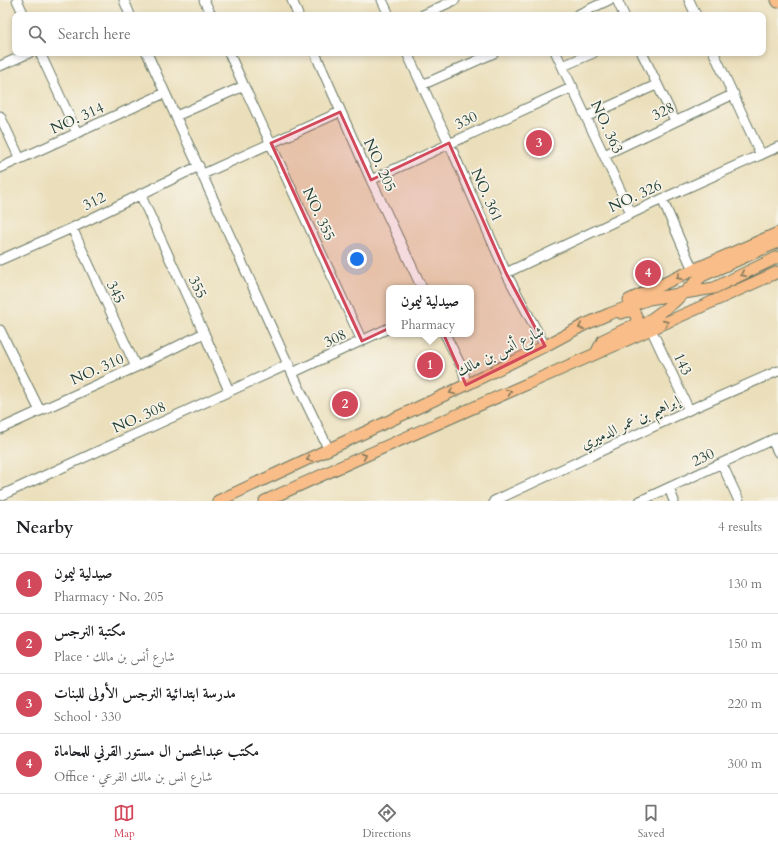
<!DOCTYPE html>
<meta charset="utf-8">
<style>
body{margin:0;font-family:Cardo,Amiri,serif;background:#f6f6f6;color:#202124}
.you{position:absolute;left:357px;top:259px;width:14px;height:14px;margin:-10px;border:3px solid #fff;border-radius:50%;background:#1a73e8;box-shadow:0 0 0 6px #1a73e833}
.badge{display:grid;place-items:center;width:26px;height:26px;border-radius:50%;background:#d1495b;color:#fff;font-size:13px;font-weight:700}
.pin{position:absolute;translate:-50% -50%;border:2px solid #fff;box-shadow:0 1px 4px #0006}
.popup{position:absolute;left:386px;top:285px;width:88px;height:52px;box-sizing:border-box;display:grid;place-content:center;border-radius:8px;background:#fff;filter:drop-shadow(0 1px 3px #0005);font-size:13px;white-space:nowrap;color:#757577}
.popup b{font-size:15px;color:#202124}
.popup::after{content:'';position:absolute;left:50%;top:100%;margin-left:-8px;border:8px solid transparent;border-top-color:#fff}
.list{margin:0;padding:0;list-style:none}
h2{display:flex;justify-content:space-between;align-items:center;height:52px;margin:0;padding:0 16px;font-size:17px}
h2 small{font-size:13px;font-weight:400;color:#757577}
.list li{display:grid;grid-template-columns:26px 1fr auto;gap:12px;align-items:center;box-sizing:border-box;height:60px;padding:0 16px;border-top:1px solid #e0e0e0}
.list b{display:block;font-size:15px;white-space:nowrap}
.list p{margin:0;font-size:13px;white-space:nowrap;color:#757577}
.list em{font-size:13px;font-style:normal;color:#757577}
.icon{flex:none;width:22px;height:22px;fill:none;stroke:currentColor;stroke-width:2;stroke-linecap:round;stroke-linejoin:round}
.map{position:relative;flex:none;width:778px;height:501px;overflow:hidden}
.search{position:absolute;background:#fff;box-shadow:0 2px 6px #0003;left:12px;right:12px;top:12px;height:44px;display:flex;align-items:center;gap:10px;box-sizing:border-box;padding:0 14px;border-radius:8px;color:#757577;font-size:15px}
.sheet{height:292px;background:#fff}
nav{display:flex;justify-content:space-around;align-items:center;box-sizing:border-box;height:56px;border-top:1px solid #e0e0e0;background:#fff;font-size:11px;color:#757577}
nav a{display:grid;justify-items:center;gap:2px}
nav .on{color:#d1495b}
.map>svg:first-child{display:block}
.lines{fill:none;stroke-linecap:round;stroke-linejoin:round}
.minor-casing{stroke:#667663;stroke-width:11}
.major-casing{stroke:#667663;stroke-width:13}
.minor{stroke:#fff;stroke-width:9}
.major{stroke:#f8bd88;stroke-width:11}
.oneway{stroke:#81775a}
.marked{fill:#d1495b;fill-opacity:0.2;stroke:#d1495b;stroke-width:3;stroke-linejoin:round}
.labels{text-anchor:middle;stroke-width:3.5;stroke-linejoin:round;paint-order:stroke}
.street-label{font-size:15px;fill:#1f3d34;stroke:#f7f3e8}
</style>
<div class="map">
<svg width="778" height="501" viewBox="0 0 778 501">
<rect width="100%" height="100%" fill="#f7f3e8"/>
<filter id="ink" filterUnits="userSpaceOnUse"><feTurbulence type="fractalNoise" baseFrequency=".025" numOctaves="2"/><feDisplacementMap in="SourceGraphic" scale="8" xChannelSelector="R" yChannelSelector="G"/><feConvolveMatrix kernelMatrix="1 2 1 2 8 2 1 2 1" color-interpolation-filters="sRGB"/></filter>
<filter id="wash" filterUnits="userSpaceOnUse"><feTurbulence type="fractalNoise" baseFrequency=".012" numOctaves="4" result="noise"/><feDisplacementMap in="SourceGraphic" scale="16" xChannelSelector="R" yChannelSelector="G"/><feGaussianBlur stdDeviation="0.9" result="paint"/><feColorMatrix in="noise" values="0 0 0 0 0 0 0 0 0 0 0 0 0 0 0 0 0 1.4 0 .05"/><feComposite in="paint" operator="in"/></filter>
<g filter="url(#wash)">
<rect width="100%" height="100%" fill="#ebdfbb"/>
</g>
<g filter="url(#ink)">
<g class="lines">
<g class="minor-casing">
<path id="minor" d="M17 0 24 15
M124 0 130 15
M204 0 211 15
M292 0 298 15
M382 0 389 15
M617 0 624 15
M689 0 696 15
M423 15 455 0
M577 15 609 0
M40 53 77 133
M147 53 292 373 329 450
M315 53 371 180 422 288
M407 53 449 143 506 273 545 346
M556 53 631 213
M642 53 675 121
M714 53 761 155
M0 66 29 53
M563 66 593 53
M422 85 494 53
M244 86 362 341
M0 116 20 159
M176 116 244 86 229 53
M586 117 656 85
M604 155 734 94
M0 168 165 93
M203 174 340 112
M371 180 573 87
M140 194 204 333 229 391
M662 199 693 270
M72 228 136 367
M0 260 72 228 199 166
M506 273 662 199 778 147
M651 329 689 410
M0 330 40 411
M445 334 463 370 466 385
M292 373 389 328
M0 429 136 367 204 333
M772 440 778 452
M722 464 739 501
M669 488 674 501
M0 496 289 364
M494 501 689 410 778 371
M640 501 778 437"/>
</g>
<g class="major-casing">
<path id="major" d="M777 0 778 2
M629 300 693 270 778 233
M634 332 673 303 702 276 778 242
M596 353 603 340 636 324 637 318 634 312 628 311 621 313
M218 501 466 385 545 346 584 325 609 314 649 299 714 288 778 257
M265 501C435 423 608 350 778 272"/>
</g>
<use href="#minor" class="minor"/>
<use href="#major" class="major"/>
</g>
<defs><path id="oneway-chevron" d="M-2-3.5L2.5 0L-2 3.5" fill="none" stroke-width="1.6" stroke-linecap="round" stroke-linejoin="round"/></defs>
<g class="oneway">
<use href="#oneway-chevron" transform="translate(743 274) rotate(154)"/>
<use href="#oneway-chevron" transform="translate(679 277) rotate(153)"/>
<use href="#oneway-chevron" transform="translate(666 323) rotate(-24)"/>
<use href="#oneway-chevron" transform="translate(581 327) rotate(153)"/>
<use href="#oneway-chevron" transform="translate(452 392) rotate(155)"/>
<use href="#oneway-chevron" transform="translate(509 392) rotate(-23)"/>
<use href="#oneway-chevron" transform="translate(364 456) rotate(-24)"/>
<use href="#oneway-chevron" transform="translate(309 459) rotate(155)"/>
</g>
</g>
<path class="marked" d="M340 112 371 180 449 143 506 273 545 346 466 385 432 308 362 341 271 143Z"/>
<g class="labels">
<g class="street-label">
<text transform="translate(663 111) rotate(-25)" y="5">328</text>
<text transform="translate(77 118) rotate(-24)" y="5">NO. 314</text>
<text transform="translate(466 120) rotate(-25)" y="5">330</text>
<text transform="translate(607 127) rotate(65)" y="5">NO. 363</text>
<text transform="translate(380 165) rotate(65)" y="5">NO. 205</text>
<text transform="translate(487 195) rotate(66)" y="5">NO. 361</text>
<text transform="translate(635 196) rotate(-25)" y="5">NO. 326</text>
<text transform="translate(94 201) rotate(-26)" y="5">312</text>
<text transform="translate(319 214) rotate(65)" y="5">NO. 355</text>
<text transform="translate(198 287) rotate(65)" y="5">355</text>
<text transform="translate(116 292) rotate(65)" y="5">345</text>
<text transform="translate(335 338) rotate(-25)" y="5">308</text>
<text transform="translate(500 351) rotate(-26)" y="5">شارع أنس بن مالك</text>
<text transform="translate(683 364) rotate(65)" y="5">143</text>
<text transform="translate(97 369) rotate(-24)" y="5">NO. 310</text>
<text transform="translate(139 417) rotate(-24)" y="5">NO. 308</text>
<text transform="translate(630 422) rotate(-25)" y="5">إبراهيم بن عمر الدميري</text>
<text transform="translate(703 457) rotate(-25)" y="5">230</text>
</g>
</g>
</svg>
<div class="you"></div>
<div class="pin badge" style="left:430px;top:365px">1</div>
<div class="popup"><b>صيدلية ليمون</b>Pharmacy</div>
<div class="pin badge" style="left:345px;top:404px">2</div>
<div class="pin badge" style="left:539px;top:143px">3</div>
<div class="pin badge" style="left:648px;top:273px">4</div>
<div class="search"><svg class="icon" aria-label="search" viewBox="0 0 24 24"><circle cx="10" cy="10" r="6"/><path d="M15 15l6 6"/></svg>Search here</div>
</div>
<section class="sheet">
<h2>Nearby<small>4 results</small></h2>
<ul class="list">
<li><span class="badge">1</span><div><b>صيدلية ليمون</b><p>Pharmacy · No. 205</p></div><em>130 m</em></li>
<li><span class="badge">2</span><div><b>مكتبة النرجس</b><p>Place · شارع أنس بن مالك</p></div><em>150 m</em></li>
<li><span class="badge">3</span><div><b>مدرسة ابتدائية النرجس الأولى للبنات</b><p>School · 330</p></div><em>220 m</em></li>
<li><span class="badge">4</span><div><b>مكتب عبدالمحسن ال مستور القرني للمحاماة</b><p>Office · شارع انس بن مالك الفرعي</p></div><em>300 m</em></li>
</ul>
</section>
<nav>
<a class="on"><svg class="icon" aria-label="map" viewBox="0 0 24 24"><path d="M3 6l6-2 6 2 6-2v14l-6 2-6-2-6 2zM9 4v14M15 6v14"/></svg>Map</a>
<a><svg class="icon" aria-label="directions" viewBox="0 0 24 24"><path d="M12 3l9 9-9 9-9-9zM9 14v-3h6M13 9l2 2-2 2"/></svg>Directions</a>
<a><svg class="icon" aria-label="saved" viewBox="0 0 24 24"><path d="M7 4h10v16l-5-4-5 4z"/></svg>Saved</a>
</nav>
